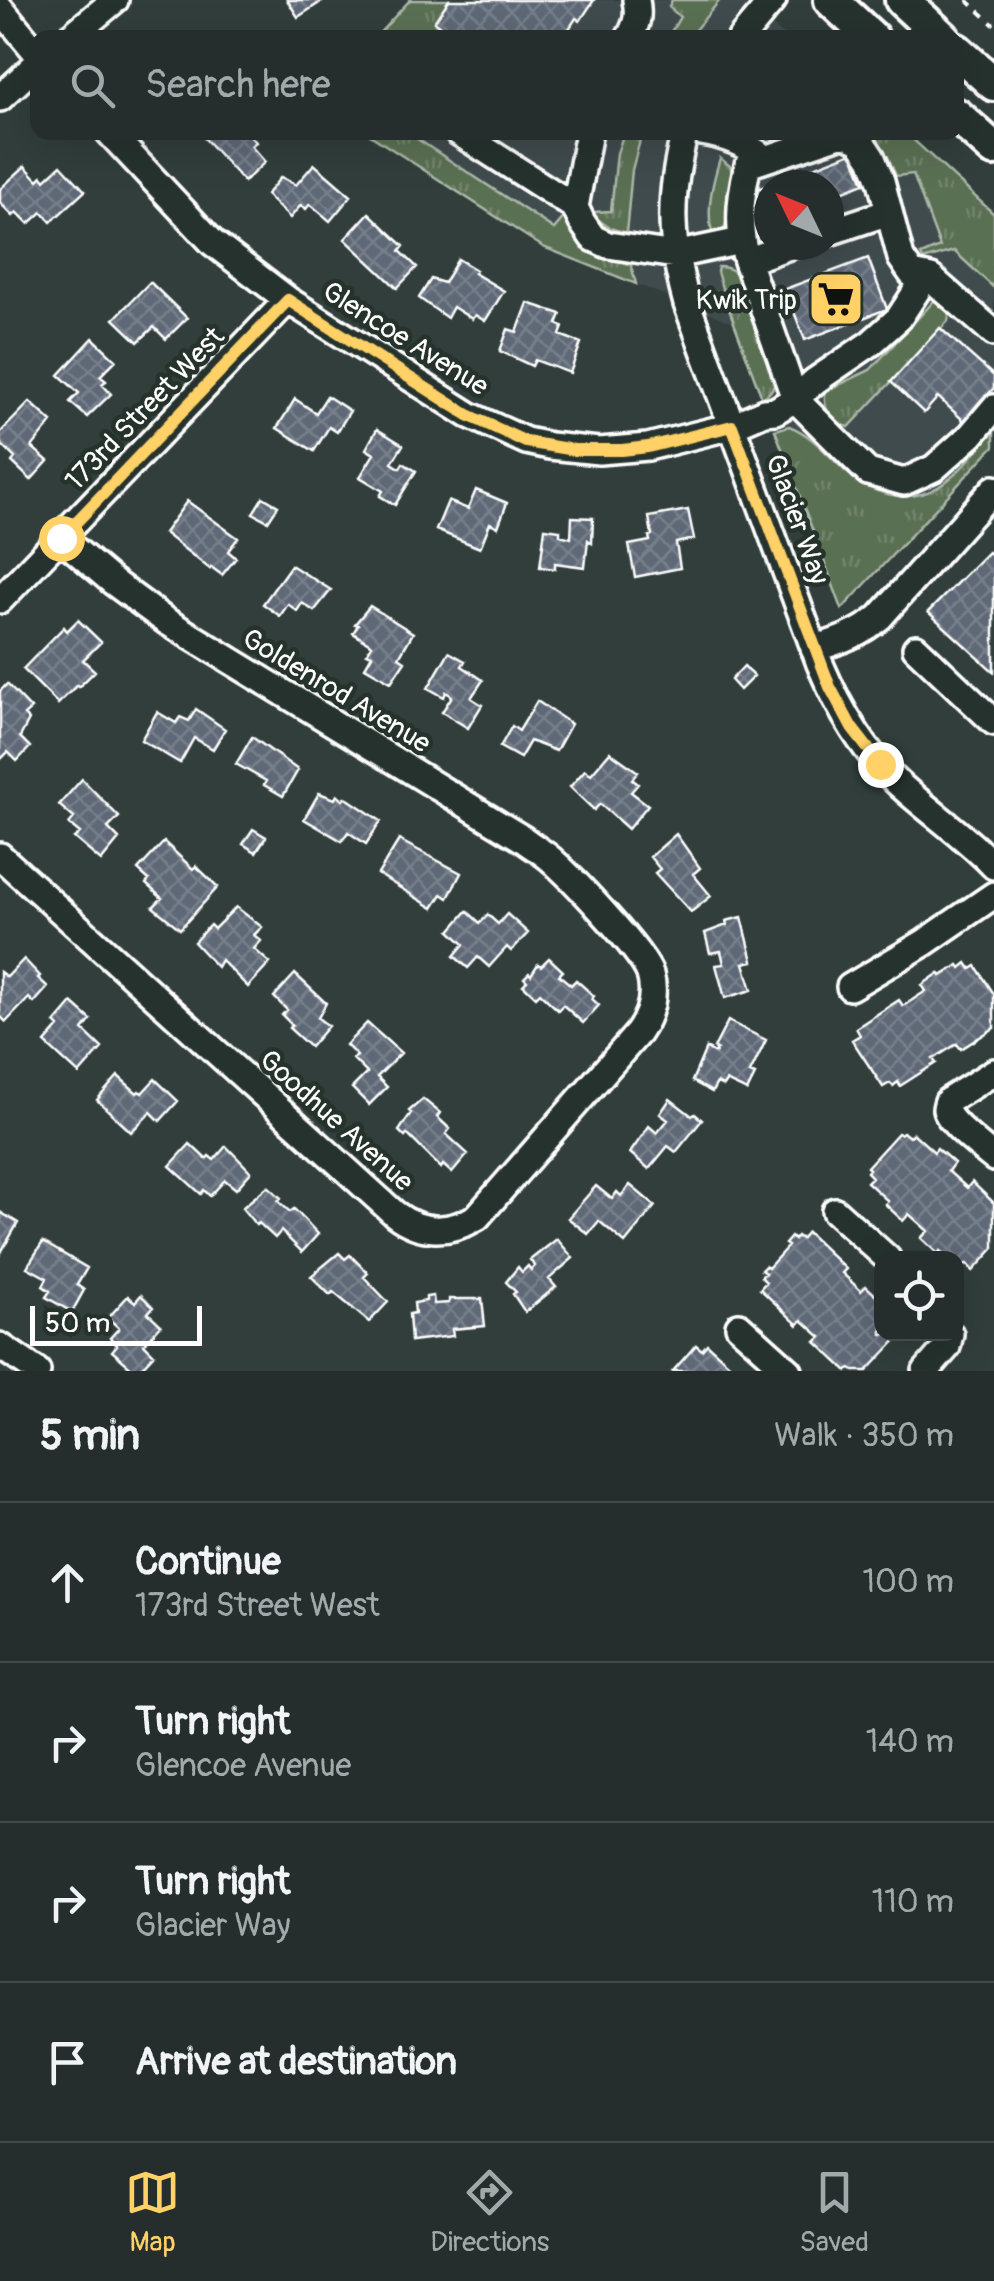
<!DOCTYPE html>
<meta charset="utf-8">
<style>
body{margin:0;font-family:Pangolin,sans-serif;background:#2d3635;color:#f1f3f6}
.controls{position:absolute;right:30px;bottom:30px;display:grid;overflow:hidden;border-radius:20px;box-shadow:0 10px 40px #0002}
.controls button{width:90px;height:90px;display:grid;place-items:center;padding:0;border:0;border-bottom:2px solid #424a49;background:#252e2d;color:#f1f3f6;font:50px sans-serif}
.compass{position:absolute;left:754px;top:170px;width:90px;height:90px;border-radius:50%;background:#252e2d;box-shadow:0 10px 40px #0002;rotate:313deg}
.scale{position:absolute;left:30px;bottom:25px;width:172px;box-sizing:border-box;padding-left:10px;border:5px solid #fff;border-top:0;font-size:28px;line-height:35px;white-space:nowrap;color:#fff;-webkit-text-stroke:8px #26332d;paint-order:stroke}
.stop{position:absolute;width:30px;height:30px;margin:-22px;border:8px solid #ffd166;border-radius:50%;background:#fff}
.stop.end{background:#ffd166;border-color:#fff;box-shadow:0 2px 10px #0008}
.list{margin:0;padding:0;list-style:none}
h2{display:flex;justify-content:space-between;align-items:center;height:130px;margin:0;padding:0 40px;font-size:42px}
h2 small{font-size:32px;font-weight:400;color:#a3a8aa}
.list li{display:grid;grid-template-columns:65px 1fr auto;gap:30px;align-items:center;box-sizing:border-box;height:160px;padding:0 40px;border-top:2px solid #424a49}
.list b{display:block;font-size:38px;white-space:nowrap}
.list p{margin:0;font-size:32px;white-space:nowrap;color:#a3a8aa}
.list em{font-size:32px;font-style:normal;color:#a3a8aa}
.icon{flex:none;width:55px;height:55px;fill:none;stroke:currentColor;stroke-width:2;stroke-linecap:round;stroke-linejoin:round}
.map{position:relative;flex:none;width:994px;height:1371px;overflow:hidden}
.search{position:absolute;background:#252e2d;box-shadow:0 10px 40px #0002;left:30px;right:30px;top:30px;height:110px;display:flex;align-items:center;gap:25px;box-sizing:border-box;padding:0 35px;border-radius:20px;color:#a3a8aa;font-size:38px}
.sheet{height:770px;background:#252e2d}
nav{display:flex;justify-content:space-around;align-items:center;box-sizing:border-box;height:140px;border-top:2px solid #424a49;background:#252e2d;font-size:28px;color:#a3a8aa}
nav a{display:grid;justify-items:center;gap:5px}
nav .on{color:#ffd166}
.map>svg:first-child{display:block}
.built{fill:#3f4b4d;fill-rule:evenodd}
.grass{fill:url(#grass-tufts);stroke:#acb7a9;stroke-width:2.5}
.building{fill:url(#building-cross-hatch);stroke:#fff;stroke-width:2.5}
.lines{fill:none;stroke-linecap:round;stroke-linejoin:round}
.minor-casing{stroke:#fff;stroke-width:32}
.major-casing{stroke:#fff;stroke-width:40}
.path{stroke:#fff;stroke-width:4;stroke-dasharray:8 8;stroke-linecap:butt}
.minor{stroke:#26332d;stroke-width:25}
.major{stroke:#26332d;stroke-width:32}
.route{stroke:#ffd166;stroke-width:12}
.labels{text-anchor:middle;stroke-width:9;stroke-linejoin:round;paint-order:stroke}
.poi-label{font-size:28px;fill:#fff;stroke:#26332d;text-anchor:end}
.street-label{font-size:28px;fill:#fff;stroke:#26332d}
</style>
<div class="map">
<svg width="994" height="1371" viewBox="0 0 994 1371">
<defs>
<pattern id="grass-tufts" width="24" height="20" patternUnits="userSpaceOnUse" patternTransform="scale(2.5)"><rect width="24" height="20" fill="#5a6f53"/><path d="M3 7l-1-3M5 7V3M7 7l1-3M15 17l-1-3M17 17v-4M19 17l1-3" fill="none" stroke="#73856d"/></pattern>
<pattern id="building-cross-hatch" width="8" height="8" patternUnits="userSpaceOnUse" patternTransform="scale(2.5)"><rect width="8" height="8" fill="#5f6876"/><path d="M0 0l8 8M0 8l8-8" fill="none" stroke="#777f8b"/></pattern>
</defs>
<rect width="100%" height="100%" fill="#313e3c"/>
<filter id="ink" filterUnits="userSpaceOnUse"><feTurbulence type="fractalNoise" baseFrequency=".01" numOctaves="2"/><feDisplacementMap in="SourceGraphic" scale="20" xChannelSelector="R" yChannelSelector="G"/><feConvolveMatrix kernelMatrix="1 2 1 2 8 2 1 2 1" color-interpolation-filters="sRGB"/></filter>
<g filter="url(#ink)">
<path class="built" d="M410 0H740L786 37 375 38Z
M367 133H906L994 214V446L842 609 734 323 543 247ZM769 185H829V245H769Z"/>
<path class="grass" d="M410 0H449L435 22 439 25 431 37 375 38Z
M672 0H720L689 37H668L680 17 669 7Z
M367 133H408L554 229 565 216 575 238 585 246 631 265 636 284 543 247Z
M624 133H642L632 170 626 233 610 228 593 216 594 212 611 211 617 153Z
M866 133H906L994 214V288L954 251 923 260 921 255 940 247 913 174 896 176 888 157Z
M720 158 730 166 732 172 726 222 724 229 713 235C705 211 713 181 720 158Z
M718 267C730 267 734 270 741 280L775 378C775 387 771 393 762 398L726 301 717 272Z
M935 300C945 301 951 311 948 321L849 427 834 423C828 414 822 402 826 391L870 370Z
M789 426C811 434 827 454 844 470 869 493 906 506 938 487 960 474 977 449 994 431V446L842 609 775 430Z"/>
<path class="building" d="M287 0H324L298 17Z
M449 0H594L580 21 576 18 567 32 571 35 569 38H431L439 25 434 22Z
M199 132H247L256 142 251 146 265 162 244 182Z
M852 152 864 183 829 197V185H769V221L767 222 755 190Z
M314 164 351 196 330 221 310 204 306 209 301 205 290 218 266 195 281 177 296 185Z
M61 165 85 191 51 222 42 212 29 224 17 212 13 216 0 203V189L25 166 38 180 42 176 45 180Z
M369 213 404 246 400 251 417 267 397 288 345 239Z
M868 258 887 309 805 340 785 289Z
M458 259 476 270 474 273 504 291 485 321 475 315 472 319 453 307 447 318 419 298 431 279 444 283Z
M150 282 187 318 166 339 154 327 138 342 114 319Z
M528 303 561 314 557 324 563 327 560 335 581 343 570 373 535 360 532 366 500 351 508 329 517 332Z
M940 328 994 376V388L964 421 938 397 924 413 891 382Z
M93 338 116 360 100 376 106 381 102 384 111 394 87 417 70 402 79 393 59 375Z
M327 396 350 411 337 432 329 427 314 451 277 428 295 399 316 413Z
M30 402 52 422 32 447 48 461 31 480 12 462 15 458 0 443V433Z
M377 429 403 445 392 463 400 468 403 463 416 471 395 505 380 496 383 491 360 477 374 454 366 449Z
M476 490 507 503 498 527 490 523 480 548 436 530 448 501 468 509Z
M263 497 278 506 268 521 253 513Z
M187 501 238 538 228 551 236 558 222 575 211 567 210 569 164 533Z
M688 510 694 539 676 543 680 568 635 577 629 545 650 541 649 536 652 535 649 517Z
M572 517 593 518 592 543 588 540 585 567 555 563V569L540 567 545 528 560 530V535L571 538Z
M988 552 994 557V672L928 612Z
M291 565 331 590 314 611 302 603 297 611 288 604 280 616 263 604Z
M370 606 413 633 399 657 405 661 391 682 365 667 372 655 367 653 372 645 353 633 358 625 355 624Z
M78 620 101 642 83 660 95 671 79 687 77 685 58 704 23 669 64 627 67 631Z
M449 652 465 661 462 666 483 680 471 698 482 705 468 728 442 712 452 696 446 692 444 697 428 688Z
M744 666 754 676 740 690 731 680Z
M7 684 31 709 24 715 29 720 20 737 30 747 17 761 8 752 0 760V691Z
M537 701 571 724 556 751 530 741 520 758 500 747 512 726 519 731Z
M196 709 225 729 213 749 194 738 180 763 141 740 157 712 176 723 180 717 189 721Z
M252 737 298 770 283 796 264 785 266 781 236 764Z
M610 752 638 772 632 779 638 784 631 792 648 805 628 829 600 804 594 810 570 787 585 770 591 774Z
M82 779 119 817 108 828 119 839 101 861 74 838 80 833 69 824 74 818 59 805Z
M319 793 335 799 337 795 343 800 345 797 381 821 366 844 348 832 342 841 304 819Z
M253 829 266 837 256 852 243 844Z
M676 834 700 868 693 874 711 896 691 912 655 873 660 869 650 857Z
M399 840 461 873 448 898 442 894 433 908 378 874Z
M164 842 193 869 196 866 218 887 180 929 153 907 162 898 146 884 149 880 138 870Z
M236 907 262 927 254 935 261 941 254 949 270 963 248 987 221 960 217 967 194 942 210 925 214 929Z
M467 911 480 923 488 915 498 924 507 914 528 933 511 951 507 947 489 967 478 957 468 968 454 956 464 944 450 931Z
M742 917 753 961 744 963 752 990 725 998 716 965 724 964 721 951 710 953 705 933 727 925 726 921Z
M549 958 563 971 559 975 571 985 576 980 594 996 592 999 599 1005 583 1023 563 1005 558 1010 540 993 536 997 523 985 527 981 524 978 529 973 531 975 538 964 541 966Z
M24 959 40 976 38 978 48 987 34 1003 29 998 6 1022 0 1016V972L7 977Z
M967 963 971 969 976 966 994 994V1028L961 1049 957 1044 933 1059 936 1063 900 1086 898 1082 893 1086 890 1083 883 1087 852 1040 860 1035 856 1028 899 1000 903 1006 926 991 922 985 939 973 941 976 959 965 961 968Z
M295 974 326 1003 318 1018 328 1026 310 1047 289 1028 292 1025 282 1015 287 1010 274 997Z
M72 1003 91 1020 83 1030 102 1048 79 1074 45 1043 59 1027 55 1023Z
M728 1021 766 1040 750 1073 755 1075 747 1091 726 1081 723 1086 717 1083 712 1092 692 1081 706 1048 715 1053 717 1050 714 1048Z
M367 1023 401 1053 377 1077 387 1087 369 1105 352 1088 367 1073 353 1059 357 1056 346 1045Z
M118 1076 137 1093 139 1091 142 1093 155 1079 178 1101 160 1121 151 1112 131 1132 97 1100Z
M423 1099 440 1113 437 1117 450 1129 446 1134 468 1154 452 1173 443 1165 441 1168 407 1134 405 1137 399 1131 411 1113 409 1111Z
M670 1099 692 1116 695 1114 702 1120 676 1152 668 1146 649 1169 630 1153 649 1126 657 1133 668 1120 660 1114Z
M903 1132 909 1137 913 1133 934 1152 937 1148 954 1163 948 1171 967 1188 972 1182 994 1203V1248L973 1271 967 1264 963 1268 958 1263 956 1264V1258H948L940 1251 938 1254 921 1238 928 1231 909 1214 903 1221 885 1204 888 1201 867 1182 872 1177 867 1172 869 1169 867 1167 898 1133 900 1134Z
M190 1144 206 1159 209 1156 214 1160 226 1146 251 1172 236 1189 225 1180 210 1196 204 1190 201 1194 170 1166Z
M630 1185 655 1206 625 1243 599 1221 588 1234 568 1218 596 1186 612 1199 617 1192 621 1196Z
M268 1186 281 1198 278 1201 290 1212 294 1209 318 1234 302 1252 281 1231 275 1238 259 1223 256 1225 242 1208Z
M0 1212 18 1223 0 1254Z
M807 1232 846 1269 842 1273 861 1291 866 1286 882 1301V1334H902L867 1371H854L851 1369 847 1371 816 1342 821 1337 802 1320 798 1325 760 1289 766 1282 761 1277 765 1273 761 1270 765 1266 768 1268 788 1246 785 1244 791 1237 794 1240 797 1236 801 1239Z
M557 1239 573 1258 549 1279 556 1287 525 1312 513 1294 516 1292 506 1282 518 1267 522 1272 528 1266 531 1270 535 1266 530 1260Z
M43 1242 87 1268 77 1285 84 1290 72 1312 46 1297 50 1291 43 1286 47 1278 27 1267Z
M339 1253 345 1259 350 1255 368 1273 364 1277 388 1302 369 1322 333 1292 330 1295 311 1276Z
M141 1295 153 1307 148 1313 161 1325 144 1344 154 1354 138 1371H135L112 1351 117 1345 110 1338 119 1328 108 1318 128 1296 135 1302Z
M433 1296 434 1304 449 1303V1299H482L485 1326 452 1329 453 1336 411 1341 409 1314 415 1313 414 1303 426 1301V1297Z
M707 1344 737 1371H673L696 1345 702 1350Z"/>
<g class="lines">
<g class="minor-casing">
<path id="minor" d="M0 8 38 54
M69 38 115 0
M629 38C637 24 639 16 636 0
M741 38 773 0
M0 98 38 63
M109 132 213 243 288 300 469 415 526 441 550 446 599 451 648 447 732 426 764 412 775 411 795 399 815 381 871 343 899 318 925 278
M458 132 575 207 589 132
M685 132C668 197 669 239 687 304L820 664C839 709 863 752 900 785 931 813 965 836 994 866
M701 132C726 136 744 143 765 158
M575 207 582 222 593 238 608 245 675 255 741 241
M829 232 889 212
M747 261 792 245
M994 333 931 278 912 274 901 258 881 181 872 158 860 140 843 133 748 165C740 196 737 230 747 261L795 399 868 472 904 482 934 468 971 435 994 408
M0 600 288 300
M916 648 994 722
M814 649C839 641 860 634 880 617L994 489
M0 856 395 1214C420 1233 449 1234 477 1217L638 1033C650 1016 656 995 650 974 642 951 575 881 554 862 545 853 533 847 523 839L166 621 113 582 61 538
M850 987 924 943 994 895
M994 1072 948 1101C947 1104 946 1107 946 1109 948 1122 983 1149 994 1158
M835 1211 887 1258
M739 1326 789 1371
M0 1346 37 1371
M926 1371 947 1347 950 1334"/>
</g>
<g class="major-casing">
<path id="major" d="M831 0 872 38
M902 0 943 38
M956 50 994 84
M956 115 994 149"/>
</g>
<path class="path" d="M967 0 994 25"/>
<use href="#minor" class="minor"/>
<use href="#major" class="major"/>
</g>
</g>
<g class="lines" filter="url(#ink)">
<path class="route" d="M61 538 288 300 468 415 526 442 574 450H622L648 447 732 426 830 687 852 728 880 764"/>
</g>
<defs>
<g id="supermarket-square" transform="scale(2.875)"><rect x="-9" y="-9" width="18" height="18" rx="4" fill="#ffd166" stroke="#26332d"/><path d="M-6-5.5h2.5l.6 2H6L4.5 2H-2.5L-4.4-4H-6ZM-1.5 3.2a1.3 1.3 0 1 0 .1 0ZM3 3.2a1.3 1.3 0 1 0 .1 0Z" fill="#111"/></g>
</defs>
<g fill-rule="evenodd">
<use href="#supermarket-square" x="836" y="299"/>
</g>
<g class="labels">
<g class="poi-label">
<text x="797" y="309">Kwik Trip</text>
</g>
<g class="street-label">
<text transform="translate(406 338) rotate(32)" y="10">Glencoe Avenue</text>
<text transform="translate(144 408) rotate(-46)" y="10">173rd Street West</text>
<text transform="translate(798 519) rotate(70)" y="10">Glacier Way</text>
<text transform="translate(337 690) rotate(31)" y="10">Goldenrod Avenue</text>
<text transform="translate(337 1120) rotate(42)" y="10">Goodhue Avenue</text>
</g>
</g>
</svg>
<div class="controls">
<button><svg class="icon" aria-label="locate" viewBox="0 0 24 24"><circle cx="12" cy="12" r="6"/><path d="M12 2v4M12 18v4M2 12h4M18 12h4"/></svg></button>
</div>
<svg class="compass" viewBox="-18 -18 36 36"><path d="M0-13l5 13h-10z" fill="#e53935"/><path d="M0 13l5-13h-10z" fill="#a3a8aa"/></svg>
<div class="scale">50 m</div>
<div class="stop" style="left:61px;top:538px"></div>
<div class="stop end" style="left:880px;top:764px"></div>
<div class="search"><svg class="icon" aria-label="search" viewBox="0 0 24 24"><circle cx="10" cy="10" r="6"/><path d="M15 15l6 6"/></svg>Search here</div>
</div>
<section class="sheet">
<h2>5 min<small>Walk · 350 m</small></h2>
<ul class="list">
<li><svg class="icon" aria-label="ahead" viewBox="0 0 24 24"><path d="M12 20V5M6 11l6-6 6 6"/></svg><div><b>Continue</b><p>173rd Street West</p></div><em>100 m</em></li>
<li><svg class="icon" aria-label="right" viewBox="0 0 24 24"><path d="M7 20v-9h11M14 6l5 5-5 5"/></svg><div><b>Turn right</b><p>Glencoe Avenue</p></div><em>140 m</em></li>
<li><svg class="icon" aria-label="right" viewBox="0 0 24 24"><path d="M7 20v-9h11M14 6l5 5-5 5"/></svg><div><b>Turn right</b><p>Glacier Way</p></div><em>110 m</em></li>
<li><svg class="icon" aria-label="arrive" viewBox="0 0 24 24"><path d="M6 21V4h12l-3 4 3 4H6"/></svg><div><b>Arrive at destination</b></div></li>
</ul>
</section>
<nav>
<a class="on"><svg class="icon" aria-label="map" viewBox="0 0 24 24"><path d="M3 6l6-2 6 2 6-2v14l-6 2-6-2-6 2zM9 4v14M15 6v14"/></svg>Map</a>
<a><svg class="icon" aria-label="directions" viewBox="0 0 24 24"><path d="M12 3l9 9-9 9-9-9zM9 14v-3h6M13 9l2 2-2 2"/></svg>Directions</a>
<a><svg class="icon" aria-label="saved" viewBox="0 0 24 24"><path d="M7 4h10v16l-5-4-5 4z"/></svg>Saved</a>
</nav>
